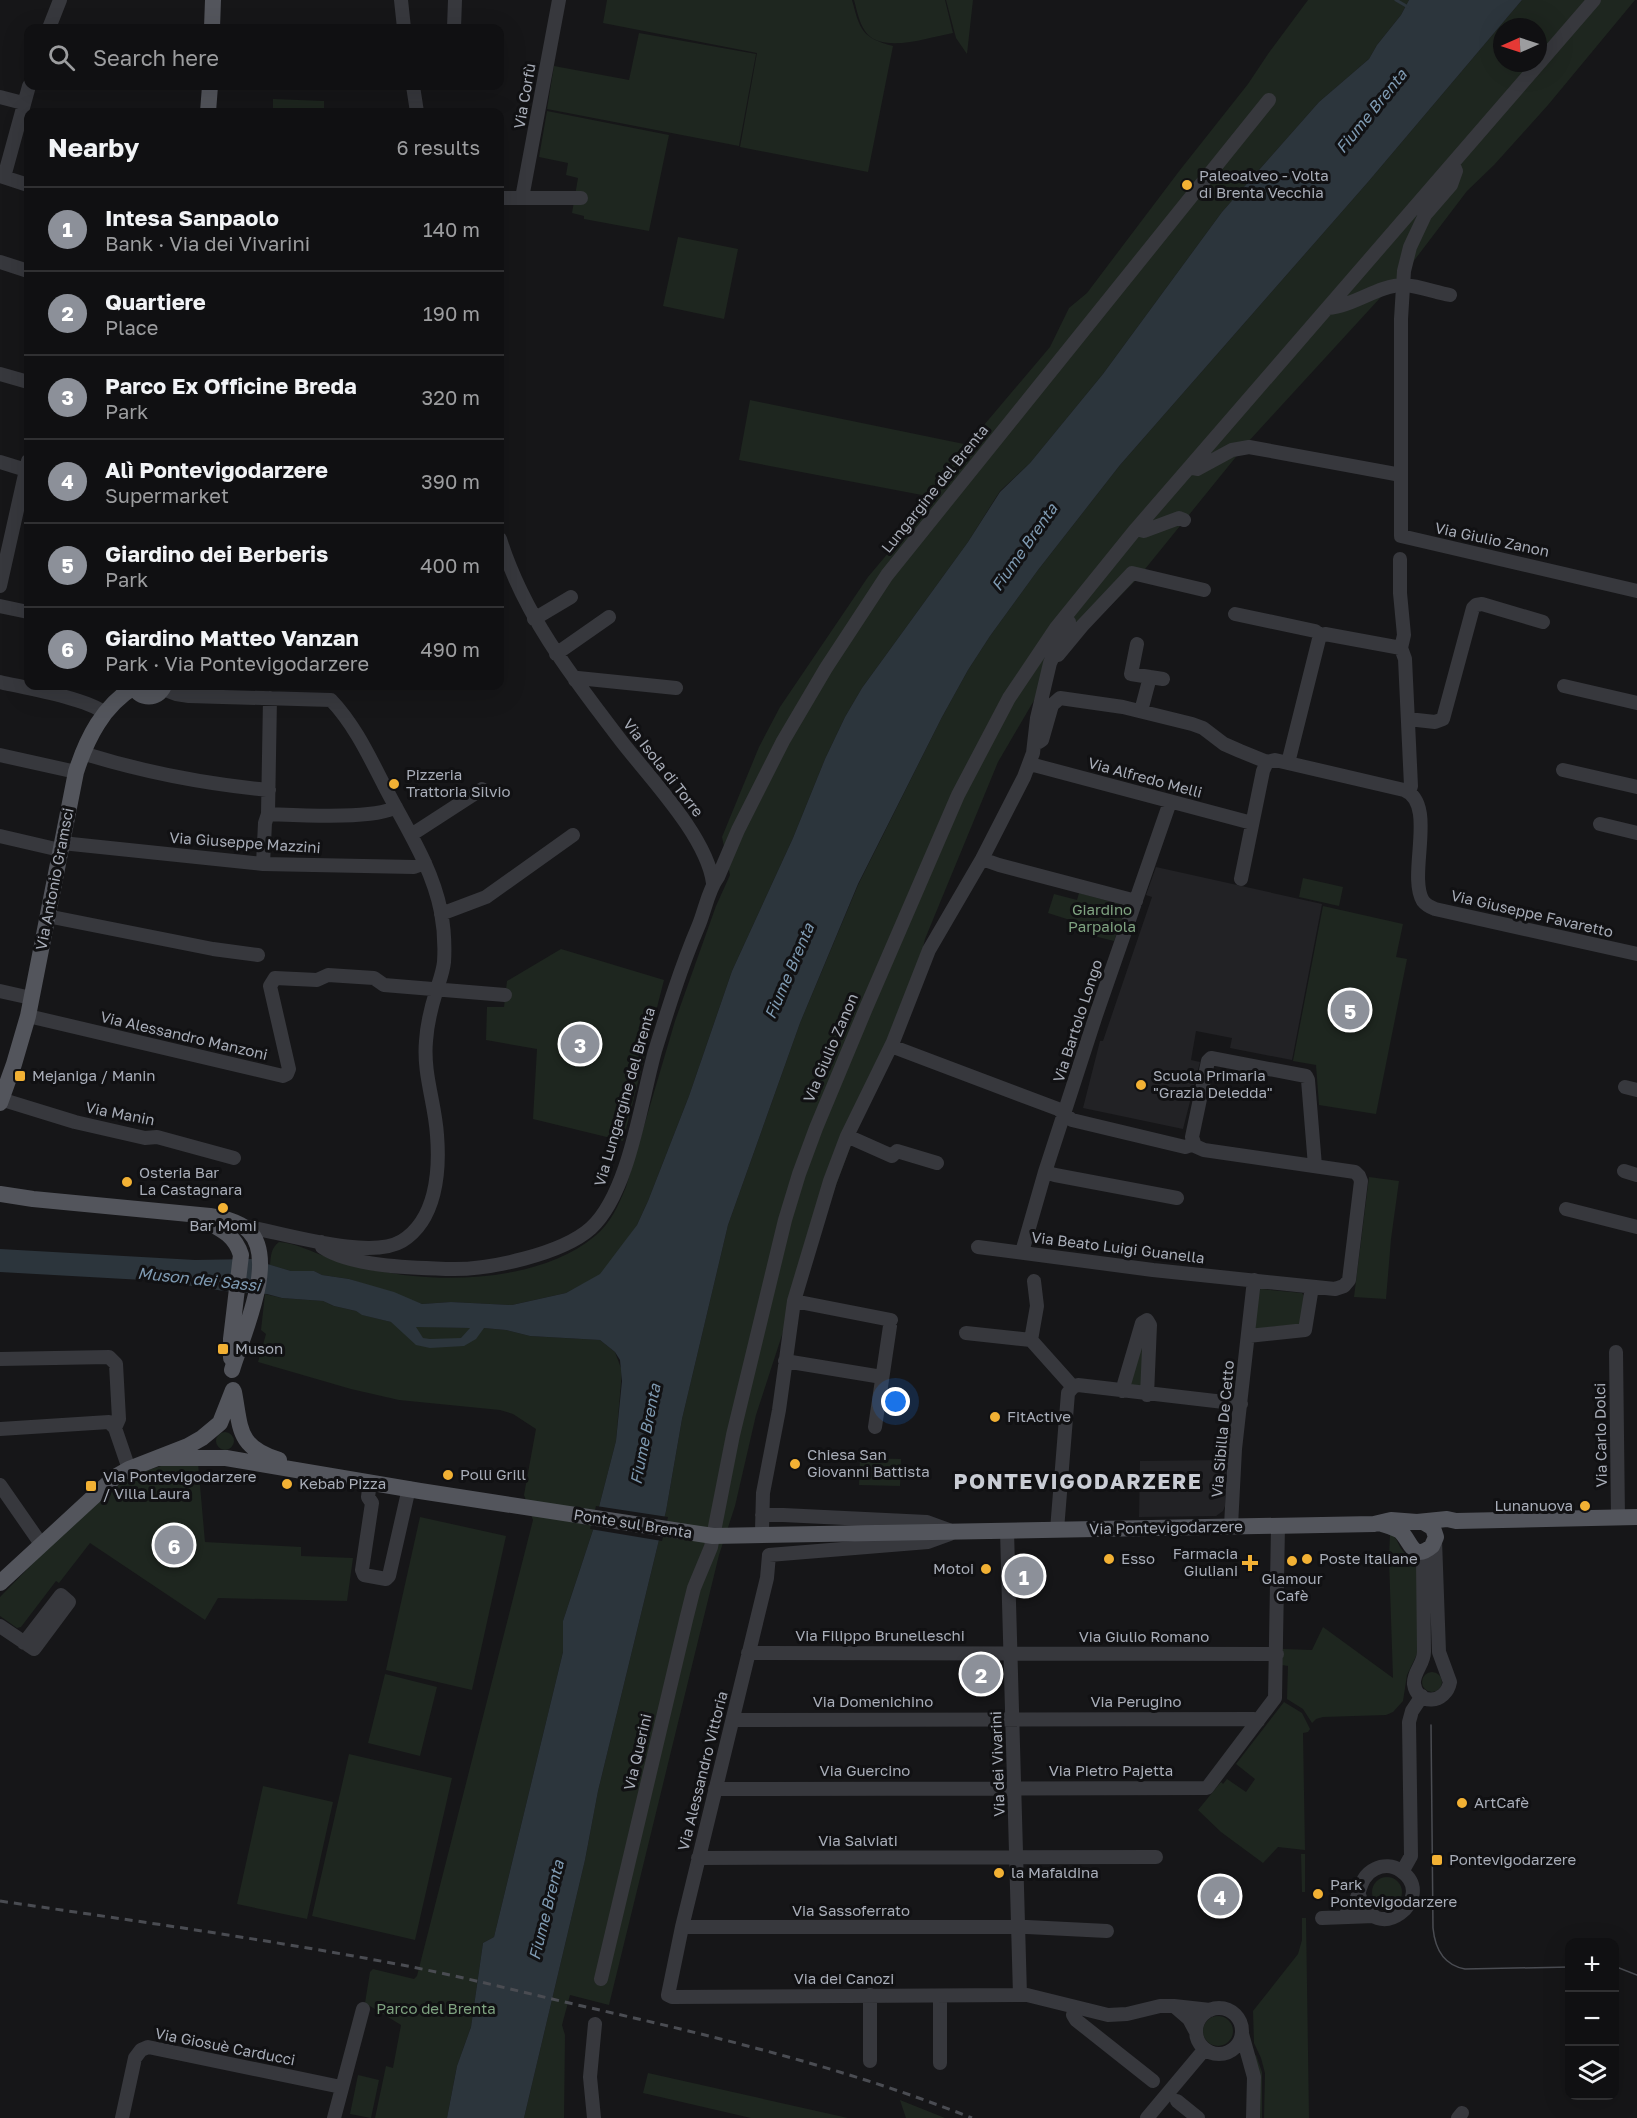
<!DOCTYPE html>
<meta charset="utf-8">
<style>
body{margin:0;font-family:"Golos Text",sans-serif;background:#19191b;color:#f1f3f6}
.controls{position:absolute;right:18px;bottom:18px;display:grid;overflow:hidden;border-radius:12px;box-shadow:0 6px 24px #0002}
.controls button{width:54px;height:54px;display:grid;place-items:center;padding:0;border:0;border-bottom:2px solid #303032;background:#101012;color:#f1f3f6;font:30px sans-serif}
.compass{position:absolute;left:1493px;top:18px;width:54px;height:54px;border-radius:50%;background:#101012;box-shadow:0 6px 24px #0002;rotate:267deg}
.you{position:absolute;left:896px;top:1402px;width:21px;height:21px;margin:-15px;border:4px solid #fff;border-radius:50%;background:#1a73e8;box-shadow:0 0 0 9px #1a73e833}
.badge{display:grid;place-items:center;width:39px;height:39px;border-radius:50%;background:#8c9099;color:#fff;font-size:20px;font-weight:700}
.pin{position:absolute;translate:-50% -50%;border:3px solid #fff;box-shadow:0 2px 6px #0006}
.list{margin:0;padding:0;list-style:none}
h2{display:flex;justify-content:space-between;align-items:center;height:78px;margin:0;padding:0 24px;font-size:26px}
h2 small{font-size:20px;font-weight:400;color:#9c9d9f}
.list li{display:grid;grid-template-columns:39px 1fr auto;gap:18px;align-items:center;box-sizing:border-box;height:84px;padding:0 24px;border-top:2px solid #303032}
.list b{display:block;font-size:22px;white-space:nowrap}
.list p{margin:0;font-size:20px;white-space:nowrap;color:#9c9d9f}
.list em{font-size:20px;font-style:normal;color:#9c9d9f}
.icon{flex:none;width:33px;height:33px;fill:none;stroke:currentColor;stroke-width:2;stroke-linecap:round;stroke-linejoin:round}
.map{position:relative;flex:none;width:1637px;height:2118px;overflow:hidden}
.search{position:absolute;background:#101012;box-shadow:0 6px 24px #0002;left:24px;top:24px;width:480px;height:66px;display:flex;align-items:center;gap:15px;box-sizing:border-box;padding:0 21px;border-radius:12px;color:#9c9d9f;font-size:22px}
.panel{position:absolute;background:#101012;box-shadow:0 6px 24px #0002;left:24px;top:108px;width:480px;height:582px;border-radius:12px}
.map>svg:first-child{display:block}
.built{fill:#222225}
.green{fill:#1e261f;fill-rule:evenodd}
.water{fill:#2c353c;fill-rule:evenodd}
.pier{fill:#161618}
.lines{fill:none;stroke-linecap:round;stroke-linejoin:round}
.stream{stroke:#2c353c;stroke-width:3}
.minor{stroke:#37383d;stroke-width:14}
.major{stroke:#53555c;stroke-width:16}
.tram{stroke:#4a4c52;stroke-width:1.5}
.rail{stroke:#4a4c52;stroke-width:3;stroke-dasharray:8 6;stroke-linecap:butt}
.poi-dot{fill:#f2b134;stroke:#111113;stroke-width:2}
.labels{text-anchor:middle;stroke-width:6;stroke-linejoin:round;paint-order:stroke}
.street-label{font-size:15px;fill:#a8adb8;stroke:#111113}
.poi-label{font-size:15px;fill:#a8adb8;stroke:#111113;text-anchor:start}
.park-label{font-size:15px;fill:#7fa381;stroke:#111113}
.water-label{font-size:16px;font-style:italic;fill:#7f9bb3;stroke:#111113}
.district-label{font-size:21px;font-weight:bold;letter-spacing:1.5px;fill:#c9ccd4;stroke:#111113}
</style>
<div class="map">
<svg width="1637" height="2118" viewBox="0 0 1637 2118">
<rect width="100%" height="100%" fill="#161618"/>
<path class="built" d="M1156 867 1322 904 1292 1060 1230 1048 1232 1038 1196 1031 1191 1060 1200 1062 1183 1129 1083 1108 1100 1041H1103L1152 897 1146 895Z
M1226 1460 1225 1506 1223 1511 1216 1516 1139 1517 1140 1461Z"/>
<path class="green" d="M607 0H852C860 30 862 38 893 46L868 172 740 147 757 53 603 23Z
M854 0H945L953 33C929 37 881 55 865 31 859 22 857 11 854 0Z
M946 0H973L967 54 956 38Z
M1308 0H1409L1401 15 1377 45 1369 59 1319 102 1222 212 1103 374 1030 463 1000 491 968 542 862 688 845 717 825 759 793 838 732 971 689 1096 648 1201 637 1225 610 1264 600 1275 566 1293 512 1305 451 1302 422 1304 349 1279 322 1275 314 1271H291L270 1265C271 1255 271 1248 279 1242 295 1243 312 1252 327 1257 341 1262 356 1266 371 1269 437 1285 541 1282 595 1236 611 1223 618 1206 626 1187L675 1021 716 906 730 875 722 837 759 747 780 707 868 577 915 521 949 469 968 444 1050 347 1069 308 1087 293 1180 170 1248 84 1268 54Z
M1522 0H1635L1548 105 1494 165 1467 191 1413 262 1248 442 1137 579 1080 636 1053 668 998 762 925 939 920 961 796 1292 756 1415 735 1506 719 1555 609 2005 570 1995 562 2025 565 2035 564 2118H524L585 1860 598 1791 666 1511 682 1419 728 1225 800 1023 858 885 942 717 968 670 990 636 1038 570 1120 465 1368 182ZM1502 27H1538V63H1502Z
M639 33 756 54 739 146 547 109 554 66 629 80Z
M273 99 324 101V112H273Z
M547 111 669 135 649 231 584 219V216L572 213 578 178 566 175 568 163 539 157Z
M678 237 738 249 724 319 663 306Z
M750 400 964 444 927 496 739 460Z
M1303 878 1343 887 1339 906 1299 897Z
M1079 893 1127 906 1114 941 1086 934 1087 930 1072 926 1073 921 1048 913 1054 894 1077 900Z
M1323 906 1403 924 1396 957 1407 959 1376 1114 1319 1105 1316 1065 1293 1061Z
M561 949 664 980 623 1141 533 1119 537 1049 486 1040 487 1007H504L507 981Z
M1369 1177 1399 1181 1391 1239 1386 1299 1354 1297Z
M1261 1289 1302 1293 1304 1296 1300 1324 1255 1329 1259 1290Z
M265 1294 282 1298 323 1301 334 1306 356 1311 363 1315 391 1322 429 1327 484 1328 506 1330 530 1336 600 1340 615 1352 622 1371 616 1441 593 1530 563 1621V1652L494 1937 483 1943 471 2027 457 2066 447 2118H375L386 2066 393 2068 401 2025 365 2003 370 1972 373 1969 414 1979 417 1976 533 1520 524 1495 536 1429 513 1414 500 1410 399 1400 351 1389 258 1362 266 1334 261 1330Z
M1141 1340H1145L1142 1387 1128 1386Z
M216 1441a9 9 0 1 1 18 0a9 9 0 1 1-18 0Z
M860 1458 901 1459 900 1486 859 1485Z
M198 1463 205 1542 301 1547V1556L353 1558 347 1601 218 1598 205 1620 90 1543 59 1583 56 1581 21 1627 17 1628 0 1616V1597L49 1547 128 1476 161 1466Z
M420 1517 506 1536 472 1690 386 1670Z
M1390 1534C1398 1538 1397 1543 1402 1550 1406 1556 1413 1557 1417 1564L1418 1652 1407 1675 1403 1701 1393 1712 1386 1715 1323 1717 1316 1719 1312 1723 1303 1709 1287 1699 1288 1666 1282 1665 1283 1649 1312 1650 1323 1627 1393 1678 1389 1559Z
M1422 1682a10 10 0 1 1 20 0a10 10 0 1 1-20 0Z
M385 1674 437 1687 420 1756 368 1743Z
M1284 1702 1302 1713 1310 1729 1308 1732 1303 1733 1305 1850 1278 1847 1263 1863 1221 1832 1198 1810 1221 1782 1223 1784 1227 1779 1246 1792 1255 1779 1236 1764Z
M349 1754 452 1778 415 1940 312 1916Z
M263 1786 333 1802 307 1919 237 1904Z
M1301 1854H1305V1892H1302Z
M1372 1892a15 15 0 1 1 30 0a15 15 0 1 1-30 0Z
M1302 1918H1306L1309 2118H1264L1265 2073 1261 2058 1254 2043 1253 2011 1298 1954 1302 1940Z
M1203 2031a15 15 0 1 1 30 0a15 15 0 1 1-30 0Z
M1256 2055 1262 2072V2118H1259L1254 2056Z
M648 2073 848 2118H751L738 2115 643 2093Z
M358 2075 379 2080 371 2118 350 2114Z
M900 2100 945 2118H906Z"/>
<path class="water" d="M1409 0H1522L1368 182 1120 465 1038 570 990 636 968 670 942 717 858 884 800 1023 728 1225 682 1419 666 1511 598 1791 585 1860 524 2118H447L457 2066 471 2027 483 1943 494 1937 563 1652V1621L593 1530 616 1441 622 1381 620 1360 615 1352 600 1340 530 1336 506 1330 484 1328 476 1339 464 1346 430 1348 416 1345 391 1322 362 1315 356 1311 334 1306 323 1301 282 1298 267 1294 224 1291 161 1281 0 1272V1249L195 1260 251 1259 291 1271H314L322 1275 349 1279 394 1292 422 1304 451 1302 512 1305 566 1293 600 1274 637 1225 648 1201 689 1096 732 971 793 838 825 759 845 717 862 688 968 542 1000 492 1030 463 1103 374 1222 212 1319 102 1369 59 1377 45 1401 15ZM416 1327 470 1328 461 1338 430 1339 423 1338Z"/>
<path class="pier" d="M596 1506 668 1517 662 1541 590 1529Z"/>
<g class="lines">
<path class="stream" d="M1396 0 1408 7"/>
<path class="minor" d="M401 0 404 28
M49 28 60 0
M454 28 455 0
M413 86 417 112
M0 97 23 103
M1453 164 1456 171 1451 185 1425 215 1410 247 1404 271 1401 319V536L1637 591
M0 176 28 185
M4 177 29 86
M500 198H581
M522 198 559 0
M0 262 28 271
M1328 308C1354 306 1378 285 1404 285 1419 286 1435 292 1450 295
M0 374 28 382
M0 462 26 470
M1192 468 1197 469 1232 450 1249 447 1401 475
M1136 529 1144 531 1179 518 1184 520
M500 539C524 616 573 678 622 742 650 778 707 837 713 883
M1400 559V593L1404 635 1401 648 1405 659 1411 786 1409 792
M0 586 28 461
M0 606 28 612
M1235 614 1315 631 1320 635
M534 619 571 597
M1137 644 1131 674 1150 677
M556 654 609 617
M1058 655 1082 626 1132 573 1204 590
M575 680 578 678 676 688
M0 682C26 688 85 698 105 713
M1564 686 1637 703
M163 689 176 694 189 696 331 700C354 724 369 756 384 785 405 826 432 866 441 912 444 928 445 946 444 962 443 972 439 982 436 992 431 1008 427 1025 426 1041 423 1074 435 1103 437 1135 440 1172 436 1220 402 1241 369 1261 281 1232 243 1226
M1141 711 1150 677 1163 679
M1408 719 1435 722 1443 719 1473 608 1476 605 1482 604 1543 622
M1039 742 1042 740 1052 705 1060 698 1123 707 1192 724 1203 728 1224 744 1240 751 1267 762 1275 760 1404 790C1438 803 1407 875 1423 901 1426 905 1430 907 1435 909L1637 954
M82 753C143 772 205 784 269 790
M0 755 76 772
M1288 763 1320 635 1325 634 1401 648
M1030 764 1252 823
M1563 770 1637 787
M268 814C296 815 374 820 396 807
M1600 824 1637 833
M411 835 482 789
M0 836 60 850
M62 843 263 864 414 867 425 863
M982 859 999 865 1136 901
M263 864 265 823 268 814 270 698
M1241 879 1263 771 1267 762
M441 914 486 897 573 835
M47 916 213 949 258 955
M0 991 31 998
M28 1016 283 1076 287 1074 289 1069 270 986 275 978 317 980 328 975 374 978 384 985 505 995
M891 1046 1058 1109 1072 1120 1185 1147 1194 1144
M1625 1087 1637 1090
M0 1099 75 1122 145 1138 157 1137 234 1158
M847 1136 892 1156 897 1151 937 1163
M1624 1171 1637 1175
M1045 1172 1055 1175 1177 1198
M1566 1209 1637 1227
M321 1242 322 1247C351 1267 415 1268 450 1269 489 1270 562 1254 591 1228 629 1193 641 1101 655 1051 668 1009 681 967 698 927 705 911 708 890 718 877L738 830 783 741 826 668 887 575 1269 100
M978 1247 1153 1270 1335 1289 1344 1286 1349 1280 1361 1181 1359 1176 1355 1172 1204 1150 1195 1146 1192 1137 1208 1061 1211 1058 1306 1076 1308 1080 1315 1166
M1022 1252 1045 1172 1096 1015 1170 802
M794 1301 891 1320
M966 1333 1031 1340 1073 1387
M1248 1336 1305 1330 1312 1287
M1031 1340 1037 1306 1034 1281
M1616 1352 1618 1518
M0 1359 109 1357 116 1364 119 1419 115 1428
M785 1361 882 1377
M1073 1387 1078 1385 1241 1404
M1122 1391 1142 1323 1147 1320 1150 1325 1147 1395
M875 1427 890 1326
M0 1429 109 1422 115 1428 129 1469
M370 1482 368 1497 372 1503 362 1570 364 1575 386 1579 389 1576 409 1488
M0 1485 41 1544
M762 1515H783L927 1522 949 1530
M1231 1526 1235 1449 1254 1280
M762 1530 763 1493 779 1410 794 1301 830 1181 847 1136 893 1042 929 950 982 859 1024 777 1033 753 1037 718 1050 663 1069 622
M1057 1530 1068 1393 1073 1387
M1007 1531 1020 1995
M1415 1550 1421 1555 1423 1560 1424 1652C1424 1664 1413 1672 1414 1684 1417 1706 1446 1704 1450 1682L1439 1652 1435 1540
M769 1555 767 1578 682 1927 668 1995 672 1997 1027 1995 1108 2015 1127 2014 1160 2006H1174
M769 1555 928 1542 950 1534
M0 1626 34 1649 69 1602 61 1595 24 1643
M748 1653 1277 1654
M733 1717 738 1720 1254 1719 1258 1721
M715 1789 1207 1788 1275 1698 1278 1526
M698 1858 1156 1857
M1402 1872 1411 1856 1409 1722 1412 1711 1422 1696
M1343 1917C1364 1903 1354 1879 1375 1869 1383 1865 1393 1865 1401 1871 1439 1897 1375 1950 1359 1895
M1322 1918 1374 1916
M682 1927H1027L1107 1931
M601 1979 686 1620 694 1588 711 1547 733 1435 785 1220 799 1174 816 1128 866 1008 958 795 1009 698 1056 628 1136 529 1594 0
M940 1996V2063
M1075 2008 1073 2015 1076 2020 1153 2081
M1196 2031a23 23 0 1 1 46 0a23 23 0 1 1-46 0Z
M1196 2032 1189 2019 1174 2006 1210 2010
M1242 2034 1254 2077 1253 2118
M870 2061V1995
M1177 2101 1198 2118
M122 2118 135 2058 141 2050 148 2047 341 2087
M334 2118 363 2009
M594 2118 590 2077 595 2024
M1147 2118 1204 2050
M1458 2118 1462 2113"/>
<path class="major" d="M212 28 213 0
M208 112 210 86
M133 686C141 700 157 700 164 686
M0 1103 14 1064 28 1016 76 772C87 738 103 706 134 687
M0 1194 33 1199 210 1216C222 1218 239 1221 249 1231 278 1260 242 1336 232 1370
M206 1221C223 1230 235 1236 241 1255L231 1339V1358
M234 1392C241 1429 237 1447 279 1460
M158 1458H226L420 1491 713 1536 1374 1524 1391 1520 1417 1522 1447 1519 1456 1521 1637 1517
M1382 1524C1388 1526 1395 1528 1400 1531 1411 1540 1412 1563 1432 1546L1436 1537 1433 1528 1423 1522
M0 1583 115 1477 129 1469 188 1446 202 1438 220 1423 233 1390"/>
<path class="tram" d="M1431 1725 1433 1928C1435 1949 1443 1965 1465 1969L1570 1967
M1614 1966 1637 1975"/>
<path class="rail" d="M0 1901C129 1920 258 1938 386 1962 452 1974 517 1991 582 2006 714 2036 846 2068 972 2118"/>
</g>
<g class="poi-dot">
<circle cx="1187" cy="185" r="6"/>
<circle cx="394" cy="784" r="6"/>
<rect x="14" y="1070" width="12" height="12" rx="3"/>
<circle cx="1141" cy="1085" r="6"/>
<circle cx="127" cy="1182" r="6"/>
<circle cx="223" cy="1208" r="6"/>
<rect x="217" y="1343" width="12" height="12" rx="3"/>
<circle cx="995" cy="1417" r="6"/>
<circle cx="795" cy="1464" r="6"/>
<circle cx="448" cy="1475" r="6"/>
<circle cx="287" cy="1484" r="6"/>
<rect x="85" y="1480" width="12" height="12" rx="3"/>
<circle cx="1585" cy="1506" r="6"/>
<circle cx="1109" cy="1559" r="6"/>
<circle cx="1307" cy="1559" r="6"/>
<circle cx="1292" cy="1561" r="6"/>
<path d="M1247 1554h6v6h6v6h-6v6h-6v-6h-6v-6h6z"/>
<circle cx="986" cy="1569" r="6"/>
<circle cx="1462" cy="1803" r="6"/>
<rect x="1431" y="1854" width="12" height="12" rx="3"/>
<circle cx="999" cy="1873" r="6"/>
<circle cx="1318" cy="1894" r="6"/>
</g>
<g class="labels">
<g class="street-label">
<text transform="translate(525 96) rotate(-80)" y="5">Via Corfù</text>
<text transform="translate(935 489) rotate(-51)" y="5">Lungargine del Brenta</text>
<text transform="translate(1492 540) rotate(12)" y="5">Via Giulio Zanon</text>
<text transform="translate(663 768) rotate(52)" y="5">Via Isola di Torre</text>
<text transform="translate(1145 778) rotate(15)" y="5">Via Alfredo Melli</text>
<text transform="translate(245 843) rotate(4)" y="5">Via Giuseppe Mazzini</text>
<text transform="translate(55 879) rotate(-79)" y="5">Via Antonio Gramsci</text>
<text transform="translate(1532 914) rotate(13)" y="5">Via Giuseppe Favaretto</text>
<text transform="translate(1078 1021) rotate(-72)" y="5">Via Bartolo Longo</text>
<text transform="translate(184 1036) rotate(13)" y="5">Via Alessandro Manzoni</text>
<text transform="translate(831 1048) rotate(-67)" y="5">Via Giulio Zanon</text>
<text transform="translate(625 1097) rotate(-74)" y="5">Via Lungargine del Brenta</text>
<text transform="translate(120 1114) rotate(11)" y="5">Via Manin</text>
<text transform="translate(1118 1248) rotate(7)" y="5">Via Beato Luigi Guanella</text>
<text transform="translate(1223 1429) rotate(-85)" y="5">Via Sibilla De Cetto</text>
<text transform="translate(1601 1435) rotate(-91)" y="5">Via Carlo Dolci</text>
<text transform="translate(633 1524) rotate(9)" y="5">Ponte sul Brenta</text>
<text transform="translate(1166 1528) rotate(-1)" y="5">Via Pontevigodarzere</text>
<text x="880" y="1641">Via Filippo Brunelleschi</text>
<text x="1144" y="1642">Via Giulio Romano</text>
<text x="873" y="1707">Via Domenichino</text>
<text x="1136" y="1707">Via Perugino</text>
<text transform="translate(638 1752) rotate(-77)" y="5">Via Querini</text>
<text transform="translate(998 1764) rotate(-92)" y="5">Via dei Vivarini</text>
<text transform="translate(703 1771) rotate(-76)" y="5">Via Alessandro Vittoria</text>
<text x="865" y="1776">Via Guercino</text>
<text x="1111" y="1776">Via Pietro Pajetta</text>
<text x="858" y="1846">Via Salviati</text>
<text x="851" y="1916">Via Sassoferrato</text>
<text x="844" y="1984">Via dei Canozi</text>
<text transform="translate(225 2047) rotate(11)" y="5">Via Giosuè Carducci</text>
</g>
<g class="poi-label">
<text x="1199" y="181">Paleoalveo - Volta<tspan x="1199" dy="17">di Brenta Vecchia</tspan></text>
<text x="406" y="780">Pizzeria<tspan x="406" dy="17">Trattoria Silvio</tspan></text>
<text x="32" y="1081">Mejaniga / Manin</text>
<text x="1153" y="1081">Scuola Primaria<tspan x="1153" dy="17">"Grazia Deledda"</tspan></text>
<text x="139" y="1178">Osteria Bar<tspan x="139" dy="17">La Castagnara</tspan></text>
<text x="223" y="1231" text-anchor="middle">Bar Momi</text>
<text x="235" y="1354">Muson</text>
<text x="1007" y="1422">FitActive</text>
<text x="807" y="1460">Chiesa San<tspan x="807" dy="17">Giovanni Battista</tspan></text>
<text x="460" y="1480">Polli Grill</text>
<text x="103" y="1482">Via Pontevigodarzere<tspan x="103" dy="17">/ Villa Laura</tspan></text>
<text x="299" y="1489">Kebab Pizza</text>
<text x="1573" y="1511" text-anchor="end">Lunanuova</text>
<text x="1238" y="1559" text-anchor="end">Farmacia<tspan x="1238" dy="17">Giuliani</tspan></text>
<text x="1121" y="1564">Esso</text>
<text x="1319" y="1564">Poste italiane</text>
<text x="974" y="1574" text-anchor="end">Motoi</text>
<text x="1292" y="1584" text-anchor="middle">Glamour<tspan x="1292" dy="17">Cafè</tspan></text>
<text x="1474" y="1808">ArtCafè</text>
<text x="1449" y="1865">Pontevigodarzere</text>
<text x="1011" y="1878">la Mafaldina</text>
<text x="1330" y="1890">Park<tspan x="1330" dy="17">Pontevigodarzere</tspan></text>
</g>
<g class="park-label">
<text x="1102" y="915">Giardino<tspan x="1102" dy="17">Parpaiola</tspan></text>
<text x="436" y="2014">Parco del Brenta</text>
</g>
<g class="water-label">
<text transform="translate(1371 111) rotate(-51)" y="6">Fiume Brenta</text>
<text transform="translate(1024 547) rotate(-55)" y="6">Fiume Brenta</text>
<text transform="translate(789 971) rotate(-67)" y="6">Fiume Brenta</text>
<text transform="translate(199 1279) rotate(6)" y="6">Muson dei Sassi</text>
<text transform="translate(645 1434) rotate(-79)" y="6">Fiume Brenta</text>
<text transform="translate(546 1910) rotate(-76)" y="6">Fiume Brenta</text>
</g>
<g class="district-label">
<text x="1078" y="1489">PONTEVIGODARZERE</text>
</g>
</g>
</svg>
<div class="controls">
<button>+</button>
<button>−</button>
<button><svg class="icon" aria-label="layers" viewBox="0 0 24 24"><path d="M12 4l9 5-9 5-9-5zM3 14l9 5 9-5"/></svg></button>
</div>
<svg class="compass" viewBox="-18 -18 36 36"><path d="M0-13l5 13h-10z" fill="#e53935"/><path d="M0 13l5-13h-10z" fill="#9c9d9f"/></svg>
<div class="you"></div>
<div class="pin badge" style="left:1024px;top:1576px">1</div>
<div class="pin badge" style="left:981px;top:1674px">2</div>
<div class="pin badge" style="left:580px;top:1044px">3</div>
<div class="pin badge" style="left:1220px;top:1896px">4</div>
<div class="pin badge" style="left:1350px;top:1010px">5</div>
<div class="pin badge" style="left:174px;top:1545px">6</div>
<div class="search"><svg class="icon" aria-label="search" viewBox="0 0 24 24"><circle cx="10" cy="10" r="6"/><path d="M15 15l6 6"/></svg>Search here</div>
<section class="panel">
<h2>Nearby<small>6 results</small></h2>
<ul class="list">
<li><span class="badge">1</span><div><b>Intesa Sanpaolo</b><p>Bank · Via dei Vivarini</p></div><em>140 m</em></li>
<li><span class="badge">2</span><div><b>Quartiere</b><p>Place</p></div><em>190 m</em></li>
<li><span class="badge">3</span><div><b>Parco Ex Officine Breda</b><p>Park</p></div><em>320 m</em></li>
<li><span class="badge">4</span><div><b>Alì Pontevigodarzere</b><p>Supermarket</p></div><em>390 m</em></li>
<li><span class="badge">5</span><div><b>Giardino dei Berberis</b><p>Park</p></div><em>400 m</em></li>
<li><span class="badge">6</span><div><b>Giardino Matteo Vanzan</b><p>Park · Via Pontevigodarzere</p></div><em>490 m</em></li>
</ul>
</section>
</div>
